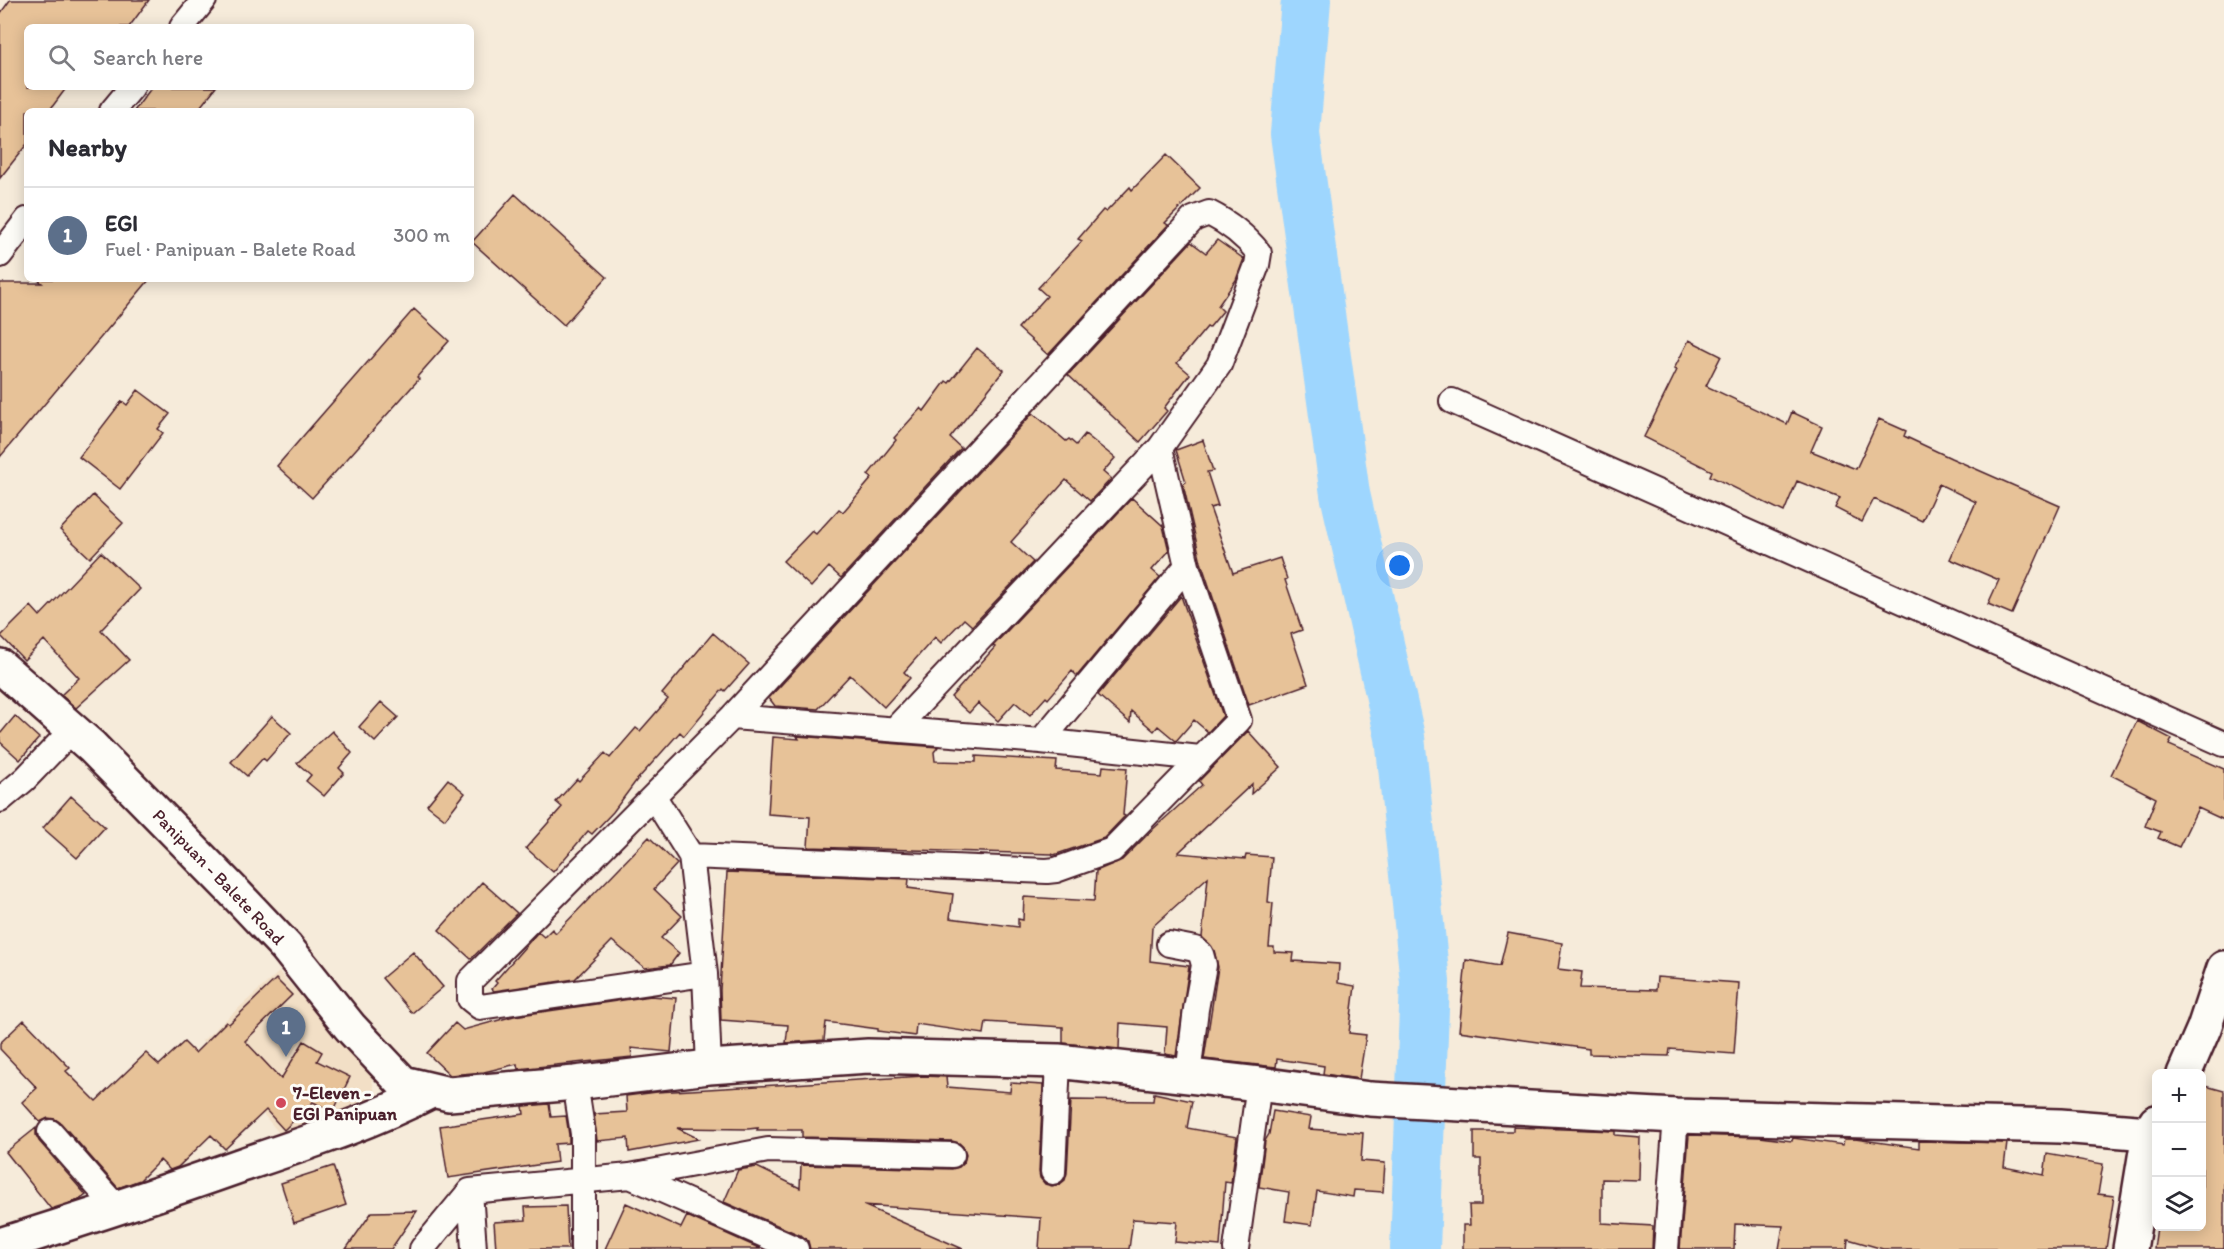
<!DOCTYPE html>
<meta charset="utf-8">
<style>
body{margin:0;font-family:Itim,sans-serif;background:#f7f7f7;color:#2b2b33}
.controls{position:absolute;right:18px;bottom:18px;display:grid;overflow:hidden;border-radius:9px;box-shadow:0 3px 15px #0003}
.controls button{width:54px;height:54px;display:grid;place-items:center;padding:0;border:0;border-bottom:2px solid #e1e1e2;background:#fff;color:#2b2b33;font:30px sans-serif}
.you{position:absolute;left:1400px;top:566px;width:21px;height:21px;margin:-15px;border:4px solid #fff;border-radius:50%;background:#1a73e8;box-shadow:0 0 0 9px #1a73e833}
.badge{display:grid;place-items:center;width:39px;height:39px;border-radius:50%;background:#d1495b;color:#fff;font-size:20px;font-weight:700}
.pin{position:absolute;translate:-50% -50px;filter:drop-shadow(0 2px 3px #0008)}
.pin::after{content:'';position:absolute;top:32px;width:21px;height:18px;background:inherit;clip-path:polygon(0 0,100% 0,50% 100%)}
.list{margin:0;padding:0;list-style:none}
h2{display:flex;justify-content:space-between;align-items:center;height:78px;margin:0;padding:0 24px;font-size:26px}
h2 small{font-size:20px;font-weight:400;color:#7c7c81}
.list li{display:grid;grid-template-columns:39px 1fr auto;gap:18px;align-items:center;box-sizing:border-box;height:96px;padding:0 24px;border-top:2px solid #e1e1e2}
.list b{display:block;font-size:22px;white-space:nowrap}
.list p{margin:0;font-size:20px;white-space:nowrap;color:#7c7c81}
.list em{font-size:20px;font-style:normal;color:#7c7c81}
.icon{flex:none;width:33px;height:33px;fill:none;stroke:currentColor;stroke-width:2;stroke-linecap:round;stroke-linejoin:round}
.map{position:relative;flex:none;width:2224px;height:1249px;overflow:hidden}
.search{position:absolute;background:#fff;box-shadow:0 3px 15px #0003;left:24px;top:24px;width:450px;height:66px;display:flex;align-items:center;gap:15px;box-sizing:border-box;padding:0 21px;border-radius:9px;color:#7c7c81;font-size:22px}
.panel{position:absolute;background:#fff;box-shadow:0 3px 15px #0003;left:24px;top:108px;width:450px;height:174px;border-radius:9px}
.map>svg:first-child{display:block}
.built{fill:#f2dfc6}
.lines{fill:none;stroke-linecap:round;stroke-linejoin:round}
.river{stroke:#9ed6fe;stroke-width:50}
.building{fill:#e7c298;stroke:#4a1f2b;stroke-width:1.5}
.street-casing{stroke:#4a1f2b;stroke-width:28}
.secondary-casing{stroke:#4a1f2b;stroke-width:38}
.street{stroke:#fdfcf7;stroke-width:24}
.secondary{stroke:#fdfcf7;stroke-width:33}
.poi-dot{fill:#d1495b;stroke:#fdfcf7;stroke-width:2}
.labels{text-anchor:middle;stroke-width:6;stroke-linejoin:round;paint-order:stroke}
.street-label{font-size:18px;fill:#4a1f2b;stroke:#fdfcf7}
.poi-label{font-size:18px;font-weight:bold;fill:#4a1f2b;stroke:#fdfcf7;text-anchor:start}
</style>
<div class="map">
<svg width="2224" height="1249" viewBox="0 0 2224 1249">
<rect width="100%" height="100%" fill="#f6ebda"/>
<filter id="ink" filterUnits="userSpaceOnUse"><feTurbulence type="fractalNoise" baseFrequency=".0167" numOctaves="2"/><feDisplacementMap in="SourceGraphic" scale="12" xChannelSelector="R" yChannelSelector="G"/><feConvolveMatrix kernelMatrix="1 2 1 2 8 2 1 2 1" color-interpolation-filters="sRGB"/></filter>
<g filter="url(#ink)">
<path class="built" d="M279 972 371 1073 375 1095 368 1109 284 1139 202 1041Z"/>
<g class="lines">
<path class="river" d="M1306 0 1295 134 1345 494 1400 737 1425 982 1415 1249"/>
</g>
<path class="building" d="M10 0H149L129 27H27V87H67L49 111H27V144L0 178V14Z
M152 87H216L197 111H134Z
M1166 155 1200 188 1165 223 1168 225 1048 355 1018 328 1047 296 1038 288 1082 241 1078 239 1103 210 1106 212 1130 187 1132 190Z
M515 194 607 277 564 325 472 242Z
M1217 240 1244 259 1243 261 1236 280 1218 306 1223 311 1209 328 1207 327 1177 363 1190 374 1164 408 1167 411 1140 442 1068 375 1191 242 1206 253Z
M37 279H150L0 457V283H42Z
M414 309 449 341 417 377 419 379 312 498 277 466Z
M1689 340 1721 356 1706 386 1787 424 1792 412 1822 426 1811 451 1856 469 1879 419 1906 431 1904 436 1951 458 2060 506 2012 614 1988 604 1999 580 1950 559 1976 502 1939 484 1922 521 1874 499 1862 522 1835 508 1840 498 1797 481 1784 512 1710 476 1712 471 1644 437 1677 370 1674 369Z
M977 348 1004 370 950 438 961 448 841 578 829 567 811 587 783 561 812 531 816 534 839 509 843 512 872 478 868 475 896 440 894 438 921 408 924 411 946 381 949 383Z
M138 390 170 414 158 429 163 433 120 489 79 457 122 401 127 405Z
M1033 413 1066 441 1069 439 1076 445 1085 434 1115 458 1103 472 1111 479 1090 501 1066 480 1011 542 1033 562 972 626 964 619 941 643 935 637 904 672 910 678 884 707 850 675 818 709 775 706 769 698Z
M1203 440 1213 471 1207 472 1218 506 1210 508 1233 573 1280 558 1287 579 1285 580 1302 630 1291 634 1308 684 1249 705 1201 562 1183 484 1186 482 1176 450Z
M93 495 123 523 90 558 60 530Z
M1132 498 1163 526 1169 551 1152 570 1160 577 1077 676 1072 671 1048 699 1046 697 1030 715 1015 702 998 721 978 703 969 713 951 697 995 647 993 646Z
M101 552 140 589 101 630 129 660 76 708 61 695 79 678 44 640 24 660 1 636 31 606 40 616Z
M1181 596 1223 716 1208 732 1194 720 1176 741 1158 726 1154 731 1131 711 1130 723 1098 695Z
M713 633 749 664 725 691 723 689 684 736 680 732 636 781 613 812 592 834 588 831 553 872 526 848 562 807 556 802 577 779 579 781 605 753 610 758 636 728 640 731 668 699 662 694Z
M381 702 398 717 375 742 359 727Z
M15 716 39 738 20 760 0 742V734Z
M272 716 291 733 266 761 263 758 247 776 231 762Z
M2137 721 2172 739 2169 745 2224 769V820L2198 808 2179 847 2158 838 2161 832 2145 826 2156 798 2111 775Z
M332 731 352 753 339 768 344 773 324 796 306 781 311 775 297 763Z
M1248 731 1281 767 1251 794 1252 784 1178 853 1245 859 1246 855 1272 857 1268 902 1273 903 1269 947H1274V952L1294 953 1293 961 1339 964 1338 983 1355 986 1349 1033 1366 1035 1359 1079 1323 1074 1324 1066 1277 1059 1276 1067 1204 1059 1218 967 1214 950 1202 937 1208 877 1152 927 1150 961 1189 966 1176 1056 1165 1054 1167 1027 1120 1023 1119 1049 1063 1043V1027L986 1022 984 1034 916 1024 915 1036 878 1031V1029L826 1022 824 1040 786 1043 788 1025 721 1020 720 990 727 872 909 879 908 888 953 894 950 918 1018 927V919L1023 920 1024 897 1094 901 1096 871 1122 860 1152 830 1202 785 1199 781Z
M797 736 938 747 934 752 935 761 976 762V756L1057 761 1056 770 1102 773 1103 766 1127 768 1123 815 1125 816 1104 838 1054 855 1052 854 808 847 810 817 768 814 773 737 799 739Z
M448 779 465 793 445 819 427 805Z
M71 796 105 827 77 858 43 828Z
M649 837 677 864 654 889 682 916 661 938 679 953 670 965 645 968 612 941 575 979 494 991 492 989 497 983 495 981 538 932 544 937 552 929 556 933Z
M482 882 517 913 471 959 439 930Z
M1508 933 1562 943 1558 969 1582 972 1580 988 1656 990 1657 977 1739 983 1734 1054 1670 1049 1669 1056 1589 1054V1049L1459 1031 1466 960 1500 966Z
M413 952 443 987 412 1013 382 978Z
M276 979 292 995 245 1041 281 1079 304 1041 322 1052 317 1061 350 1077 333 1112 313 1102 284 1130 266 1110 225 1149 211 1135 178 1167 170 1170 160 1160 140 1180 118 1188 61 1123 55 1119 48 1118 40 1122 22 1102 37 1088 0 1049V1043L24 1020 70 1068 66 1071 96 1101 146 1053 159 1065 184 1042 195 1053 226 1022 229 1024Z
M651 996 676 998 671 1052 631 1048 632 1057 518 1069 517 1064 484 1072 450 1075 427 1053 455 1023 463 1030 514 1016Z
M924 1076 946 1077 947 1087 1010 1092 1011 1083 1043 1085 1039 1172 1040 1178 1045 1184 1052 1186 1060 1184 1065 1180 1067 1173 1071 1100 1153 1101 1154 1093 1192 1101 1187 1128 1237 1137 1231 1183 1225 1182 1220 1246 1175 1242 1177 1222 1133 1219 1129 1249H1039L1041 1218 863 1205 963 1249H810L808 1241 802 1236 724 1202 738 1170 757 1167 800 1188 801 1165 952 1169 959 1167 964 1162 966 1155 964 1148 959 1143 952 1141 802 1137V1130H757L758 1128 748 1129 677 1128 699 1139 629 1152 628 1138 597 1141 594 1114 627 1112 626 1096 657 1092Z
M2202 1085 2224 1091V1249H2154L2157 1227H2202Z
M549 1104 551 1117 566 1116 569 1135V1143L555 1144 557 1162 448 1178 440 1126 524 1114 523 1106Z
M1273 1111 1311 1117 1309 1129 1363 1133 1361 1161 1385 1163 1383 1192 1354 1190 1353 1197 1317 1191 1312 1225 1285 1221 1289 1192 1259 1187 1265 1141 1269 1134Z
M1513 1127 1615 1131V1135L1640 1137 1639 1180 1602 1179V1223L1653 1226 1652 1249H1463V1225H1470L1469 1205H1481V1159H1474V1131H1513Z
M36 1128V1135L39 1141 86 1195 79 1200 51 1209 6 1152Z
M1689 1135 1760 1137 1792 1141 1793 1138 1843 1145 1844 1139H1855L1919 1148V1141L2007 1143 2004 1167 2044 1175 2047 1154 2103 1164 2098 1194 2114 1196 2106 1249H1883L1848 1239 1847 1249H1779L1783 1226 1735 1224 1734 1249H1680Z
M333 1166 346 1205 294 1223 281 1183Z
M626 1203 681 1228 687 1216 761 1249H605Z
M566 1206 568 1249H496L494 1222 526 1220 525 1207Z
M417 1211 391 1249H346L372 1212Z"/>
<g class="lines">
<g class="street-casing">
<path id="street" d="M182 27 204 0
M112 111 132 87
M0 255 27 220
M1452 401 2224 744
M732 717 1041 741 1200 758
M1041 741 1187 566
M654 797 691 856 1047 871 1056 870 1112 850 1239 720 1187 566 1160 448
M0 800 25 779 73 729
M691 856 705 974 709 1067
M1169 944 1195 949 1201 954 1204 965 1196 1009 1188 1075
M705 974 480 1007 470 999V981L732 717 1193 219 1209 213C1227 222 1246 237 1259 253L1257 265 1219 365 1160 448 896 728
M575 1083 583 1134V1249
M50 1132 117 1208
M1053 1172 1058 1061
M630 1176 796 1249
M470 1191 474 1249
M422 1249 470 1191 630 1176 768 1150 952 1155
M1236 1249 1259 1084
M1666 1249 1676 1116"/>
</g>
<g class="secondary-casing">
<g id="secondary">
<path id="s1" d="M0 666 92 747 234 892 286 947 350 1027 403 1083 449 1094 575 1083 709 1067 868 1056 946 1058 1058 1061 1259 1084 1370 1099 1676 1116 2060 1126 2149 1133"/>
<path d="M2184 1074 2204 1028 2224 968"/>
<path d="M0 1245C80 1220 160 1194 239 1166 304 1144 369 1123 431 1091"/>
<path d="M2130 1249 2149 1133 2156 1122"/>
</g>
</g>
<use href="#street" class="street"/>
<use href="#secondary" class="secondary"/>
</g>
</g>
<circle class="poi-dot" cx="281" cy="1103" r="6"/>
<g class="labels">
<g class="street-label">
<text dy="6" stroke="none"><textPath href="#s1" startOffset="304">Panipuan - Balete Road</textPath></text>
</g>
<g class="poi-label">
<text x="293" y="1099">7-Eleven -<tspan x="293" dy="21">EGI Panipuan</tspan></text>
</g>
</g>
</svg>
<div class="controls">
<button>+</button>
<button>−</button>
<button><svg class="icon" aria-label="layers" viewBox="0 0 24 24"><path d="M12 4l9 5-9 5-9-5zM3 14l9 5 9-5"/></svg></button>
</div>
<div class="you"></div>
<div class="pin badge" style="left:286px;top:1057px;background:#5c6f8a">1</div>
<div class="search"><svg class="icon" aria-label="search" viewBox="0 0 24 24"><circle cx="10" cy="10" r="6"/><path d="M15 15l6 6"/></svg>Search here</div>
<section class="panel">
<h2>Nearby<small></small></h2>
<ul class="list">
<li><span class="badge" style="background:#5c6f8a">1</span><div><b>EGI</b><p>Fuel · Panipuan - Balete Road</p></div><em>300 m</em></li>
</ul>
</section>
</div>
